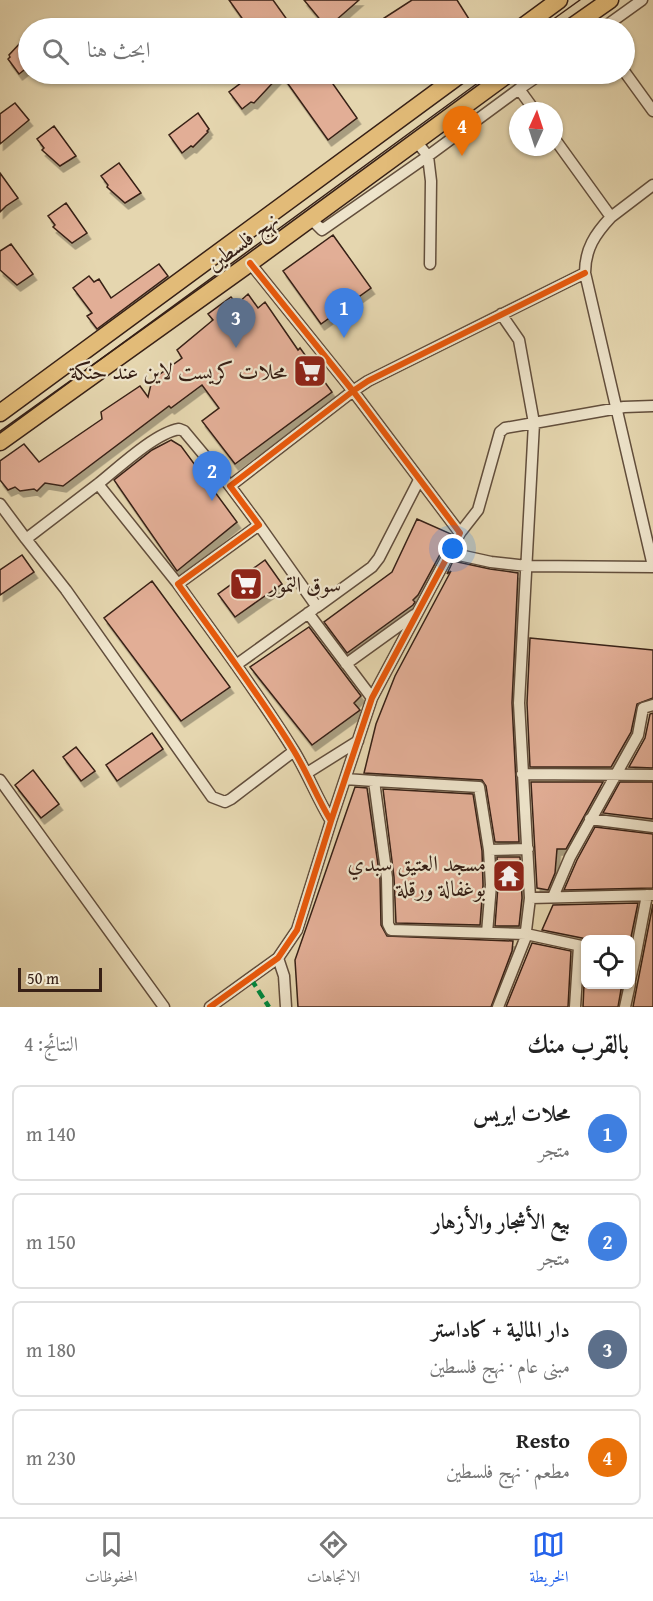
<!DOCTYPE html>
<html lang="ar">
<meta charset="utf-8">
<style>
body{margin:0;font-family:"Gentium Book Plus",Amiri,serif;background:#f6f6f6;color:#222;direction:rtl}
.controls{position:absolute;right:18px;bottom:18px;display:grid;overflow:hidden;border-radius:9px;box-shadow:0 2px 4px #0004}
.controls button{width:54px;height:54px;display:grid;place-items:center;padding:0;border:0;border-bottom:2px solid #e0e0e0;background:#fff;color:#222;font:30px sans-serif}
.compass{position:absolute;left:509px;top:102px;width:54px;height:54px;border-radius:50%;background:#fff;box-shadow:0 2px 4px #0004;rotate:3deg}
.scale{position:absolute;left:18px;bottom:15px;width:84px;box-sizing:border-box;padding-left:6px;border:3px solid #372016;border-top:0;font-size:16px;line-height:21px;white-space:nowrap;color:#372016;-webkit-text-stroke:4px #eee4cb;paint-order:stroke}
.you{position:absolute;left:453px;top:549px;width:21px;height:21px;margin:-15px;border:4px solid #fff;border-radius:50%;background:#1a73e8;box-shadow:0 0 0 9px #1a73e833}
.badge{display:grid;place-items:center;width:39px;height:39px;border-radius:50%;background:#2563eb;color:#fff;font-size:20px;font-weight:700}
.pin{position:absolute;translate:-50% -50px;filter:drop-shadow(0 2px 3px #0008)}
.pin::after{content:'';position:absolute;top:32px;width:21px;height:18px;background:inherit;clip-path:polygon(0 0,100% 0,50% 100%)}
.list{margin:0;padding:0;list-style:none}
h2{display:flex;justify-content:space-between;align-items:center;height:78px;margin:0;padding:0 24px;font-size:26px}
h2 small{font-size:20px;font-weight:400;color:#767676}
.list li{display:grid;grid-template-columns:39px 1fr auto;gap:18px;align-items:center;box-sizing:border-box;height:96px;margin:0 12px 12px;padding:0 12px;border:2px solid #e0e0e0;border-radius:9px}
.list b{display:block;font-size:22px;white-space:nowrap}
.list p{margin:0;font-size:20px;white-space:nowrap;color:#767676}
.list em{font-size:20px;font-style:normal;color:#767676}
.icon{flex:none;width:33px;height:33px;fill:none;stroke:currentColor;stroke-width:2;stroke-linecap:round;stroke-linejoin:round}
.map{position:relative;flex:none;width:653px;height:1007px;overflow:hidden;direction:ltr}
.search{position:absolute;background:#fff;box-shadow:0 2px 4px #0004;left:18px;right:18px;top:18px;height:66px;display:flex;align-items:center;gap:15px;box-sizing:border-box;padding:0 21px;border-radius:33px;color:#767676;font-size:22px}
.sheet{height:510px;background:#fff}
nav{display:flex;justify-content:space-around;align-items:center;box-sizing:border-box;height:84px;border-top:2px solid #e0e0e0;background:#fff;font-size:16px;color:#767676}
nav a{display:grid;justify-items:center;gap:3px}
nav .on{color:#2563eb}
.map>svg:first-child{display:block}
.building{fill:#e2ae96;stroke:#372016;stroke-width:1.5;filter:url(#shadow)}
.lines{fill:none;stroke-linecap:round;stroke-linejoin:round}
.minor-casing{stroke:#624e3c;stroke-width:13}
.primary-casing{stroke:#372016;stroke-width:19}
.minor{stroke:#eee4cb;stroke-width:10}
.primary{stroke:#e2bb78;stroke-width:16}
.tram{stroke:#372016;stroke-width:1.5}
.quiet{stroke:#00873e;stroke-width:4.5;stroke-dasharray:9 4.5;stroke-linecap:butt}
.cycleway-casing{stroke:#eee4cb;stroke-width:10}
.cycleway{stroke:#e8590c;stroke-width:6}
.labels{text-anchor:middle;stroke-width:4.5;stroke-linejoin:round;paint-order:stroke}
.street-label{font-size:22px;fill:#372016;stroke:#eee4cb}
.poi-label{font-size:22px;fill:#372016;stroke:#eee4cb;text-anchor:end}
</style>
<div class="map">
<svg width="653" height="1007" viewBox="0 0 653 1007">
<defs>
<filter id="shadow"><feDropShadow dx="3.5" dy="6" stdDeviation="0" flood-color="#0004"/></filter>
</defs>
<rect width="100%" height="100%" fill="#e5d6af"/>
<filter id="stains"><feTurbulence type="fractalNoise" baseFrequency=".00333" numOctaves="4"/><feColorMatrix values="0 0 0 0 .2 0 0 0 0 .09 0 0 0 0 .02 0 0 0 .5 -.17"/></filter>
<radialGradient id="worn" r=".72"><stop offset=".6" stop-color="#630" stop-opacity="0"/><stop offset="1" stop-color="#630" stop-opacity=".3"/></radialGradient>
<path class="building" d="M229 0H273L293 28H249Z
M304 0H359L327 28Z
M412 0H457L469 19 456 28H383L378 22Z
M23 40 28 44V67L19 74 8 59 10 57 9 55Z
M253 74H326L357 118 328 140 281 74 254 103 251 102 242 109 229 92Z
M15 103 29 120 0 144V114Z
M198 113 209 129 207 131 208 132 193 147 191 146 182 153 169 135Z
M54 126 76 156 60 166 42 150 44 148 37 139Z
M119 163 141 193 125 203 107 187 108 185 101 176Z
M0 173 18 198 6 206 0 212Z
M66 203 87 233 72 243 53 227 55 225 48 216Z
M333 235 371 288 321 324 283 271Z
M11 244 33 274 17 285 0 270V251Z
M159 264 168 276 97 329 87 316 92 313 73 288 89 276 94 282 99 279 111 298Z
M248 294 258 308 265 302 298 350 300 348 332 392 235 464 202 421 219 408 202 385 171 408 169 406 63 486 45 483 37 491 34 489 20 491 15 487 8 490 0 480V461L24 444 39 462 102 419 101 412 140 386 148 397 152 380 182 358 177 350 213 320 208 314 231 297 237 304Z
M171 440 181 446 237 522 177 571 114 480 152 450Z
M417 519 451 534 418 595 413 600 415 602 413 605 347 653 324 622 392 572Z
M22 555 34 572 0 595V570Z
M265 560 282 584 235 617 218 594Z
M453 561 490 569 518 573 512 703 519 842H495L486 786 482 780 364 773 376 724 395 676 451 571 447 574Z
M152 581 230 687 181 721 104 618Z
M309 627 361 696 354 703 360 710 312 745 250 667Z
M530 638 653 650V698L637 704 631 732 611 767H530L527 703Z
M653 713V768L629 767 645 738 650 714Z
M152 733 163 749 117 781 106 765Z
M76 747 95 771 81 781 63 757Z
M33 770 59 804 41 818 15 785Z
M531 782H603L566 849H557L555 873 548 890 537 888Z
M620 782H653V819L603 813Z
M355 787 367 788 380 879 381 925 387 936 513 941 512 951 491 1007H298L295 960Z
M383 789 473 794 482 851 483 885 480 925 396 923 394 877Z
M595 827 653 834V888L564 890 577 860Z
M497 857H520L522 898 519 926H495L498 886Z
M638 903 630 942V939H587L542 930 553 905Z
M653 904V1007H633L637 986Z
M532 943 571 951 568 1007H506Z
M585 962V984H622L618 1007H583Z"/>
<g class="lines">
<g class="minor-casing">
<path id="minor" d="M603 28 642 0
M624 71 653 111
M519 89 541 74
M554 138 611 217C595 234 585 249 585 273L653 566
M416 141 428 156 519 89 535 111
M611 217 653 185
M311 219 322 230 428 156 431 181 430 264
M250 263 353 391 460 533 372 698 331 821
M0 504 26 539 98 484
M259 525 317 607 372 567 379 558 419 480
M460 533 478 510 500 432 505 428 534 423 519 340 501 314
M26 539 66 590 212 797 225 802 231 799 294 751
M450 553 491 562 527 566 653 567
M178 584 98 484C118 468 155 433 179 429L184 431 230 486
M308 613 372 698
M346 664 414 615
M236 665 314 609
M307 773 358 741
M522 774 653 775
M345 779 374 781 387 878 388 924 391 930 526 934 586 947
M0 780 164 1007
M374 781 479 787 489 850
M590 819 653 827
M553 897 570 857 638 735 643 708 653 705
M530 898 519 703 534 423 624 407 653 406
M487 933 491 885 489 850 528 849
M630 957 635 958 647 895
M278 958 284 976 286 1007
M630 980 635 958
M210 1007 278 958 297 930 331 821C317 798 308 774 294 751 259 694 217 639 178 584L259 525 230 486 353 391 368 381 585 273
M498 1007 525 939 530 898 653 895
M575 1007 579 946
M625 1007 630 984"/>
</g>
<g class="primary-casing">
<path id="primary" d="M521 28 559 0
M570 28 610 0
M0 413 461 74
M0 442 250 263 508 74"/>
</g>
<use href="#minor" class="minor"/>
<use href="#primary" class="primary"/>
<path class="tram" d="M541 28 580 0
M0 433 490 74"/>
<path class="quiet" d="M251 979 269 1007"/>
<g class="cycleway-casing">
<path id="cycleway" d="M250 263 353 391 460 533 372 698 331 821
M210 1007 278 958 297 930 331 821C317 798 308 774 294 751 259 694 217 639 178 584L259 525 230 486 353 391 368 381 585 273"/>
</g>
<use href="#cycleway" class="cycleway"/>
</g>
<defs>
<g id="supermarket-square" transform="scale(1.725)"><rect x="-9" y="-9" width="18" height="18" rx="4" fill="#8f2418" stroke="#eee4cb"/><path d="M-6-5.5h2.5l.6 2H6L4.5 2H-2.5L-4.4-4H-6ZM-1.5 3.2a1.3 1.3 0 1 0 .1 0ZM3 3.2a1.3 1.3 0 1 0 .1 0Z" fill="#fff"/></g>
<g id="temple-square" transform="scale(1.725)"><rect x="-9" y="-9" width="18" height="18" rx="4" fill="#8f2418" stroke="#eee4cb"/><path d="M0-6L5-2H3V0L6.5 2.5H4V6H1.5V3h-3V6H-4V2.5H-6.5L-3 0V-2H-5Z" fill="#fff"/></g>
</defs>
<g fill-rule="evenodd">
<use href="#supermarket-square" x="310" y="371"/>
<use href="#supermarket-square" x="246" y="584"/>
<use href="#temple-square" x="509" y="876"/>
</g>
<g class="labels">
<g class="street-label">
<text transform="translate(242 241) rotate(-36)" y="8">نهج فلسطين</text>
</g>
<g class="poi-label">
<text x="287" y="379">محلات كريست لاين عند حنكة</text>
<text x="269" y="592" text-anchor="start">سوق التمور</text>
<text x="486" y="871">مسجد العتيق سبدي<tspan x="486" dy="25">بوغفالة ورقلة</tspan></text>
</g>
</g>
<rect width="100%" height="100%" filter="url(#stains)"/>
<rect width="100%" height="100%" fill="url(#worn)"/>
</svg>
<div class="controls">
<button><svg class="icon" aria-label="locate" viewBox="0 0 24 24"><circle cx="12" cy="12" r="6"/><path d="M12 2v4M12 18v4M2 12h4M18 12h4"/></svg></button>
</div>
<svg class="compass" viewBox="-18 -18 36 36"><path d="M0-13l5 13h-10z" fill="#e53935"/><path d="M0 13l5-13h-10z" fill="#767676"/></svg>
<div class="scale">50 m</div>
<div class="you"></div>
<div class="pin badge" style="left:344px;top:338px;background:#3f7fe0">1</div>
<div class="pin badge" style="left:212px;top:501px;background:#3f7fe0">2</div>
<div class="pin badge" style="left:236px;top:348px;background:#5c6f8a">3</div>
<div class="pin badge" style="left:462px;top:156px;background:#e8710a">4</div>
<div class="search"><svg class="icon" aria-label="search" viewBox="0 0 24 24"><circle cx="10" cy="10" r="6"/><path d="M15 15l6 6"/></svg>ابحث هنا</div>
</div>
<section class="sheet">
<h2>بالقرب منك<small>النتائج: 4</small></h2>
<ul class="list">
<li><span class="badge" style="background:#3f7fe0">1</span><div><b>محلات ايريس</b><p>متجر</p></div><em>140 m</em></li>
<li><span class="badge" style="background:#3f7fe0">2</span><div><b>بيع الأشجار والأزهار</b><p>متجر</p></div><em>150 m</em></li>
<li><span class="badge" style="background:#5c6f8a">3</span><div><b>دار المالية + كاداستر</b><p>مبنى عام · نهج فلسطين</p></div><em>180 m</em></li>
<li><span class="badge" style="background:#e8710a">4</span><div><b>Resto</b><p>مطعم · نهج فلسطين</p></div><em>230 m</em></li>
</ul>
</section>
<nav>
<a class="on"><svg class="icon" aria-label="map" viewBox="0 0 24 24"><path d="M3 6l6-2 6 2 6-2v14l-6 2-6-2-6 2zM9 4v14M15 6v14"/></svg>الخريطة</a>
<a><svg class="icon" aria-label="directions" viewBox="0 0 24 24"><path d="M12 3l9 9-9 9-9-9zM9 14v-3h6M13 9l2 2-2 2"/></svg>الاتجاهات</a>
<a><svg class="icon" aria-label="saved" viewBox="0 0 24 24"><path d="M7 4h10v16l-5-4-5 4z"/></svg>المحفوظات</a>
</nav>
